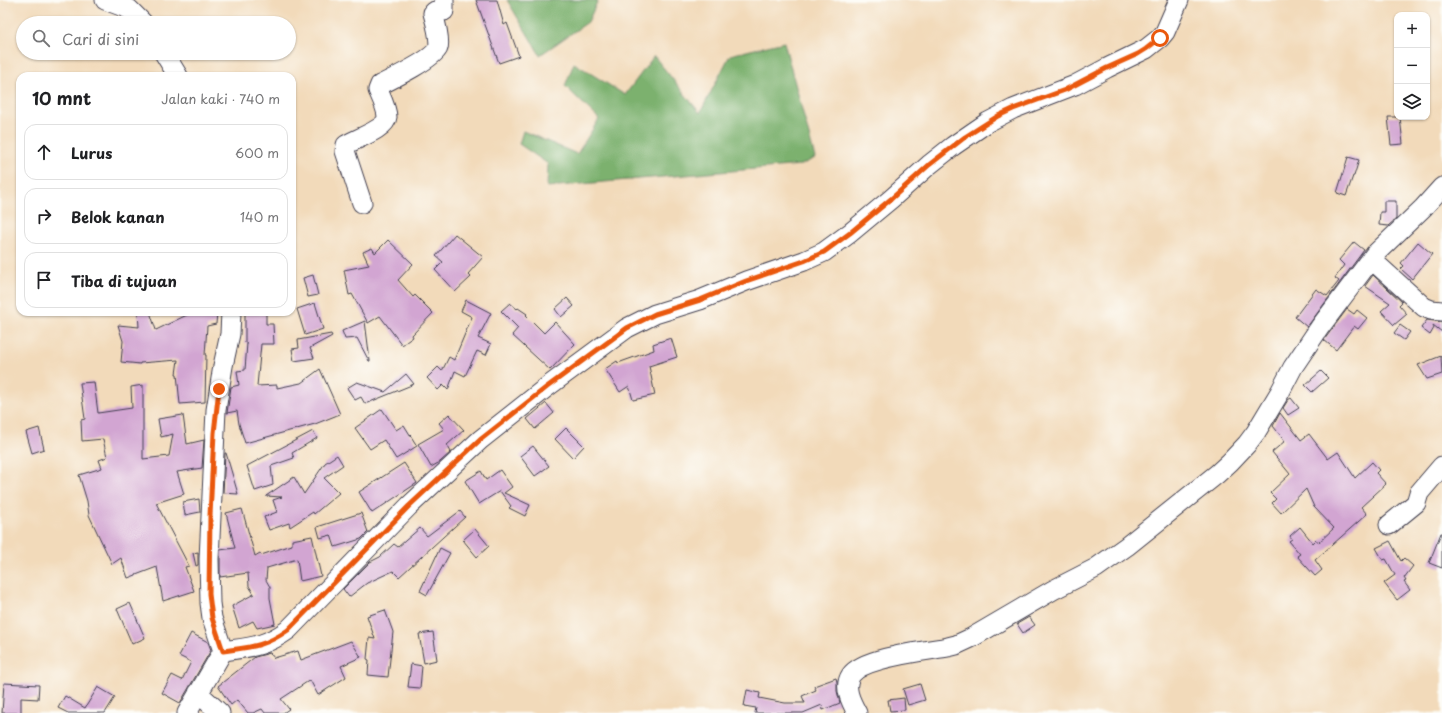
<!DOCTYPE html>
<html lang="id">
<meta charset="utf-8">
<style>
body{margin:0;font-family:"Playpen Sans",sans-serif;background:#f2f2f2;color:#202124}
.controls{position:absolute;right:12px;top:12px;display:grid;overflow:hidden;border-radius:8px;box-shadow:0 1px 3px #0004}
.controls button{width:36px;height:36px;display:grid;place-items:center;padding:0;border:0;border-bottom:1px solid #e0e0e0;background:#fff;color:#202124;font:20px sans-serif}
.stop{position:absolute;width:12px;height:12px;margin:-9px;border:3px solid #ea580c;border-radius:50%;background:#fff}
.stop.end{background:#ea580c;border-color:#fff;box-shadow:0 1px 4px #0008}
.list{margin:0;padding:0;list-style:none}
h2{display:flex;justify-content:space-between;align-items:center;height:52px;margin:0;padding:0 16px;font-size:17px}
h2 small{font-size:13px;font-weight:400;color:#757577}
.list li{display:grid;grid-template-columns:26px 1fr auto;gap:12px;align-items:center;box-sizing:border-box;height:56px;margin:0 8px 8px;padding:0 8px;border:1px solid #e0e0e0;border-radius:12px}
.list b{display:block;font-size:15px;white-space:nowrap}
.list em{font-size:13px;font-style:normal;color:#757577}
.icon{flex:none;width:22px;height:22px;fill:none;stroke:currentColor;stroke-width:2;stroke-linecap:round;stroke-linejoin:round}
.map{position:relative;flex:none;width:1442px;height:713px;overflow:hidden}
.search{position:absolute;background:#fff;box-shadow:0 1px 3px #0004;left:16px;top:16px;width:280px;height:44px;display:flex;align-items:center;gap:10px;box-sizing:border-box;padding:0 14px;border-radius:22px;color:#757577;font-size:15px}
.panel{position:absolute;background:#fff;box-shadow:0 1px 3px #0004;left:16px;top:72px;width:280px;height:244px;border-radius:12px}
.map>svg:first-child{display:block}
.forest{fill:#7cb16e;stroke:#4f6a54}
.building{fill:#d2a5d2}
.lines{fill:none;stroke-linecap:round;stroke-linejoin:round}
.minor-casing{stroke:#413e4e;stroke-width:21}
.minor{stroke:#fff;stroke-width:19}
.route{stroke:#ea580c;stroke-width:5}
</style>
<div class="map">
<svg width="1442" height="713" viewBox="0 0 1442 713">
<rect width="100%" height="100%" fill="#fdfcf7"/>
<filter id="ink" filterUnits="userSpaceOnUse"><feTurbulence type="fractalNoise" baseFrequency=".025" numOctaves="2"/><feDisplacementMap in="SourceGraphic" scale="8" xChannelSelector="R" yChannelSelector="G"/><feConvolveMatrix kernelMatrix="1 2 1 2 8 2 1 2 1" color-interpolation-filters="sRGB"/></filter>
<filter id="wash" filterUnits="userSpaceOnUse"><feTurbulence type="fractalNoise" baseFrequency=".012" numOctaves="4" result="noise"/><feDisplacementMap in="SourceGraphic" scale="16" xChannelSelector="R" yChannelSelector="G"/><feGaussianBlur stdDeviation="0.9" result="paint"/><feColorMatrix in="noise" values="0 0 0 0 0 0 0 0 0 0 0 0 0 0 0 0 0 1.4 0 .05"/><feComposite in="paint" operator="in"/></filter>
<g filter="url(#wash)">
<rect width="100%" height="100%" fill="#f2daba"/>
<path class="forest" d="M507 0H598L588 22 540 55Z
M784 42 815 158 801 165 547 187 548 164 519 144 523 131 577 154 599 119 565 86 574 63 625 95 654 56 700 113 730 55Z"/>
<g id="blocks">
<path class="building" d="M476 0H497L504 25 507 23 519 56 499 63Z
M1388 117H1400L1403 144 1391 145Z
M1348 157 1359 160 1354 176H1353L1346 196 1337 193Z
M1384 201H1396V219L1388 226 1379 225 1380 212H1384Z
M455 234 483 257 468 274 471 277 455 292 435 270 443 262 436 256Z
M388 240 413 264 398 280 413 297 415 295 433 313 412 335 413 337 402 345 380 316 368 323 352 294 349 295 344 270 369 265 363 252 372 248 375 253Z
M1354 242 1364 250 1307 327 1295 317 1316 289 1327 296 1339 281 1335 278 1344 265 1339 260Z
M1418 242 1432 254 1412 279 1401 269 1404 266 1401 263Z
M313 275 318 295 308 297 303 278Z
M1373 275 1402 302 1399 305 1407 314 1394 325 1381 311 1390 303 1365 286Z
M567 298 574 306 561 317 555 309Z
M466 300 491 313 478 338 491 344 486 355 477 351 465 376 455 371 448 390 443 385 438 390 427 378 438 367 442 371 449 357 454 360 472 317 461 311Z
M315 303 323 329 305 335 297 309Z
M510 303 517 309 518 308 527 314 526 315 544 333 555 322 575 344 550 370 512 335 518 328 501 311Z
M1347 309 1354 314 1357 310 1367 318 1358 329 1354 326 1336 350 1324 340Z
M138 312H150L156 330 193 312H217L216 324 207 326 205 355H206L205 402 180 404 177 374H176L178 360 140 363V364L121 362 123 341 118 325 139 327Z
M245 312H266V324H273L274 344H261L257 386 277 385V388L301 383 320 369 340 414 315 424 245 443 239 424 237 411 227 413 231 387 239 385 237 371 245 370 247 343H245Z
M1427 320 1442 322V332L1433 325 1434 328 1430 335 1421 328Z
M365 321 370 361H369L357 338 345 339 342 331Z
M1400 325 1410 332 1404 340 1394 333Z
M331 334 332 336 310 348 314 358 294 361 292 349 299 348 298 340Z
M671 338 677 357 649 366 655 395 633 400 629 386 620 392 605 369 617 361 618 363 654 350 653 344Z
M1441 356 1442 374 1427 379 1418 365Z
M1321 371 1328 378 1312 392 1305 385Z
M406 374 414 384 365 404 361 397 355 400 347 388 357 382 385 392Z
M94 382 98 413 132 408 131 387 143 385V459L169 456 173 434 161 437 158 419 183 415 187 444 204 440 202 468 177 472 184 494 156 503 189 566 185 567 194 591 163 601 157 567 128 578 121 558 112 564 89 515 87 501 79 475 102 468 99 460 107 457 103 439 82 441 81 420 85 419 80 383Z
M1291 398 1299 408 1288 415 1283 408 1288 400Z
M546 403 554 413 535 429 527 419Z
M382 409 396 430 404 425 417 446 396 459 384 440 370 449 355 428Z
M1280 413 1301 440 1309 434 1328 459 1338 452 1355 478 1372 462 1379 470 1376 473 1386 484 1361 507 1367 514 1315 560 1322 570 1315 576 1297 556 1300 554 1289 541 1292 539 1290 536 1300 527 1313 543 1316 540 1318 543 1334 528 1314 507 1306 489 1281 513 1272 503 1276 499 1270 493 1290 474 1272 452 1285 441 1273 426Z
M449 414 464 430 447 445 451 452 440 462 431 467 418 444 444 429 439 423Z
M39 428 44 449 32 453 26 432Z
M566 428 584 446 573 458 555 439Z
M313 431 317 438 292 453 294 458 271 466 273 485 255 491 247 466Z
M533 446 549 466 535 476 520 456Z
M225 453H226L238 494 223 493Z
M337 455 343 465 324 478 339 493 314 514 313 512 290 527 289 523 269 530 264 517 277 512 273 500 282 497 266 496 294 477 304 494 325 463Z
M404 463 417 483 372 513 359 492Z
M500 470 512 487 504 493 530 505 525 516 509 508 511 506 500 491 479 504 465 481 481 471 486 480Z
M199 499 200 512 185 515 183 502Z
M242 509 255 556 260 553 261 555 292 545V540L312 536 321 576 300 581 297 559 267 568 266 580 270 587V598L275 624 257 628 253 621 239 628 232 606 254 594 249 586 248 573 220 577V550L235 548 226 513Z
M460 511 465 517 399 577 393 571 367 583 349 597 343 589 370 562 380 557 394 544 398 547 420 528 427 536Z
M361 513 368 532 361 539 335 547 331 535 320 538 317 527Z
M475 529 489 546 477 557 463 540Z
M1441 533H1442V568L1429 563Z
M1390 541 1401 561 1404 558 1413 566 1404 578 1406 581 1404 582 1410 590 1397 600 1384 583 1395 575 1386 559 1383 560 1376 548Z
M440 548 450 553 427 595 420 591Z
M198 552V565L196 566 193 553Z
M130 603 145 638 132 644 117 609Z
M385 610 393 632 388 677 368 675 369 660 367 659 369 638 375 639 367 616Z
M1029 617 1035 625 1023 633 1017 624Z
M433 632 437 660 424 663 419 634Z
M191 633 208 642 211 650 180 703 162 693 172 675 182 680 191 662 179 656Z
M351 641 361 657 341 666 346 677 318 695 310 680 281 699 289 709 283 713H265L262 709 253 713H248L237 700 231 705 218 686 255 657 270 653 274 658 298 651 301 660Z
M411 664 422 666 420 688 408 687Z
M836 678 837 682V691L840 703 823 710 822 705 803 713H755L756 708 744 706 747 690 760 693 759 698 785 703H805L802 696 816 690 814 686Z
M4 683 39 685 38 699 21 698V713H2Z
M920 684 925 700 908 705 903 689Z
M98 687 115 697 105 713H68L58 708 65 696 85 708Z
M904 698 905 710 890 711 888 700Z"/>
</g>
</g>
<g filter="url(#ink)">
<use href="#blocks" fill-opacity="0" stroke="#413e4e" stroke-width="1"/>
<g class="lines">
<g class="minor-casing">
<path id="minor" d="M105 0 129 9 143 23
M164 53 178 76
M362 203 345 151 346 145C355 139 386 129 387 117 387 109 381 97 378 90L380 85C392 79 433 59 438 48 441 42 435 20 433 13L435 11H444V0
M1371 259 1424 307 1431 310 1442 311
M1389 525 1416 503 1419 493 1442 466
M223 651 212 618 210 603 209 559 216 410 223 366 230 334 231 312
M198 693 220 713
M187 713 223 651C251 647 264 647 288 630L409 506 480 440 547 387 627 328 655 314 700 300 746 281 804 261 824 252 850 233 891 199 929 165 953 146 988 122 1013 109 1075 85 1107 68 1146 49 1160 38 1165 32 1179 0
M857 713C851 702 843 687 851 675 863 657 926 651 948 647L956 645 971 638 1053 590 1096 568 1127 546 1217 474 1230 462 1247 444 1256 432 1280 392 1293 367 1320 327 1375 254 1423 208 1442 187"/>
</g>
<use href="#minor" class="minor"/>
</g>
</g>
<g class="lines" filter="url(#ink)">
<path class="route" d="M219 389 214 433 210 516 209 594 212 618 223 651C251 647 264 647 288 630L409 506 480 440 547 387 627 328 655 314 700 300 746 281 804 261 824 252 850 233 891 199 929 165 965 137 998 116 1013 109 1065 90 1107 68 1138 54 1146 49 1160 38"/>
</g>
</svg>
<div class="controls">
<button>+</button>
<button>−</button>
<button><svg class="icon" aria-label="layers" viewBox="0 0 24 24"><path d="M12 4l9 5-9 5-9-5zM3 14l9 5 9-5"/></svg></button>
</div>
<div class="stop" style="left:1160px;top:38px"></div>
<div class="stop end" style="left:219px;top:389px"></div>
<div class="search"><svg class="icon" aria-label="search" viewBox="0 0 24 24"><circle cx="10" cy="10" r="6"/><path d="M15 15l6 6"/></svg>Cari di sini</div>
<section class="panel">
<h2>10 mnt<small>Jalan kaki · 740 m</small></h2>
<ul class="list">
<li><svg class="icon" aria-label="ahead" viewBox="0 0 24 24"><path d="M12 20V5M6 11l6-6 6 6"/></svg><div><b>Lurus</b></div><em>600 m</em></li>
<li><svg class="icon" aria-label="right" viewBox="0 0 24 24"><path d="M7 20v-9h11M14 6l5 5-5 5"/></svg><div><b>Belok kanan</b></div><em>140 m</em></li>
<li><svg class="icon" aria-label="arrive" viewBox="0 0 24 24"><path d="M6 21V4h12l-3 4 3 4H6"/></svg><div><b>Tiba di tujuan</b></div></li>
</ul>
</section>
</div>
